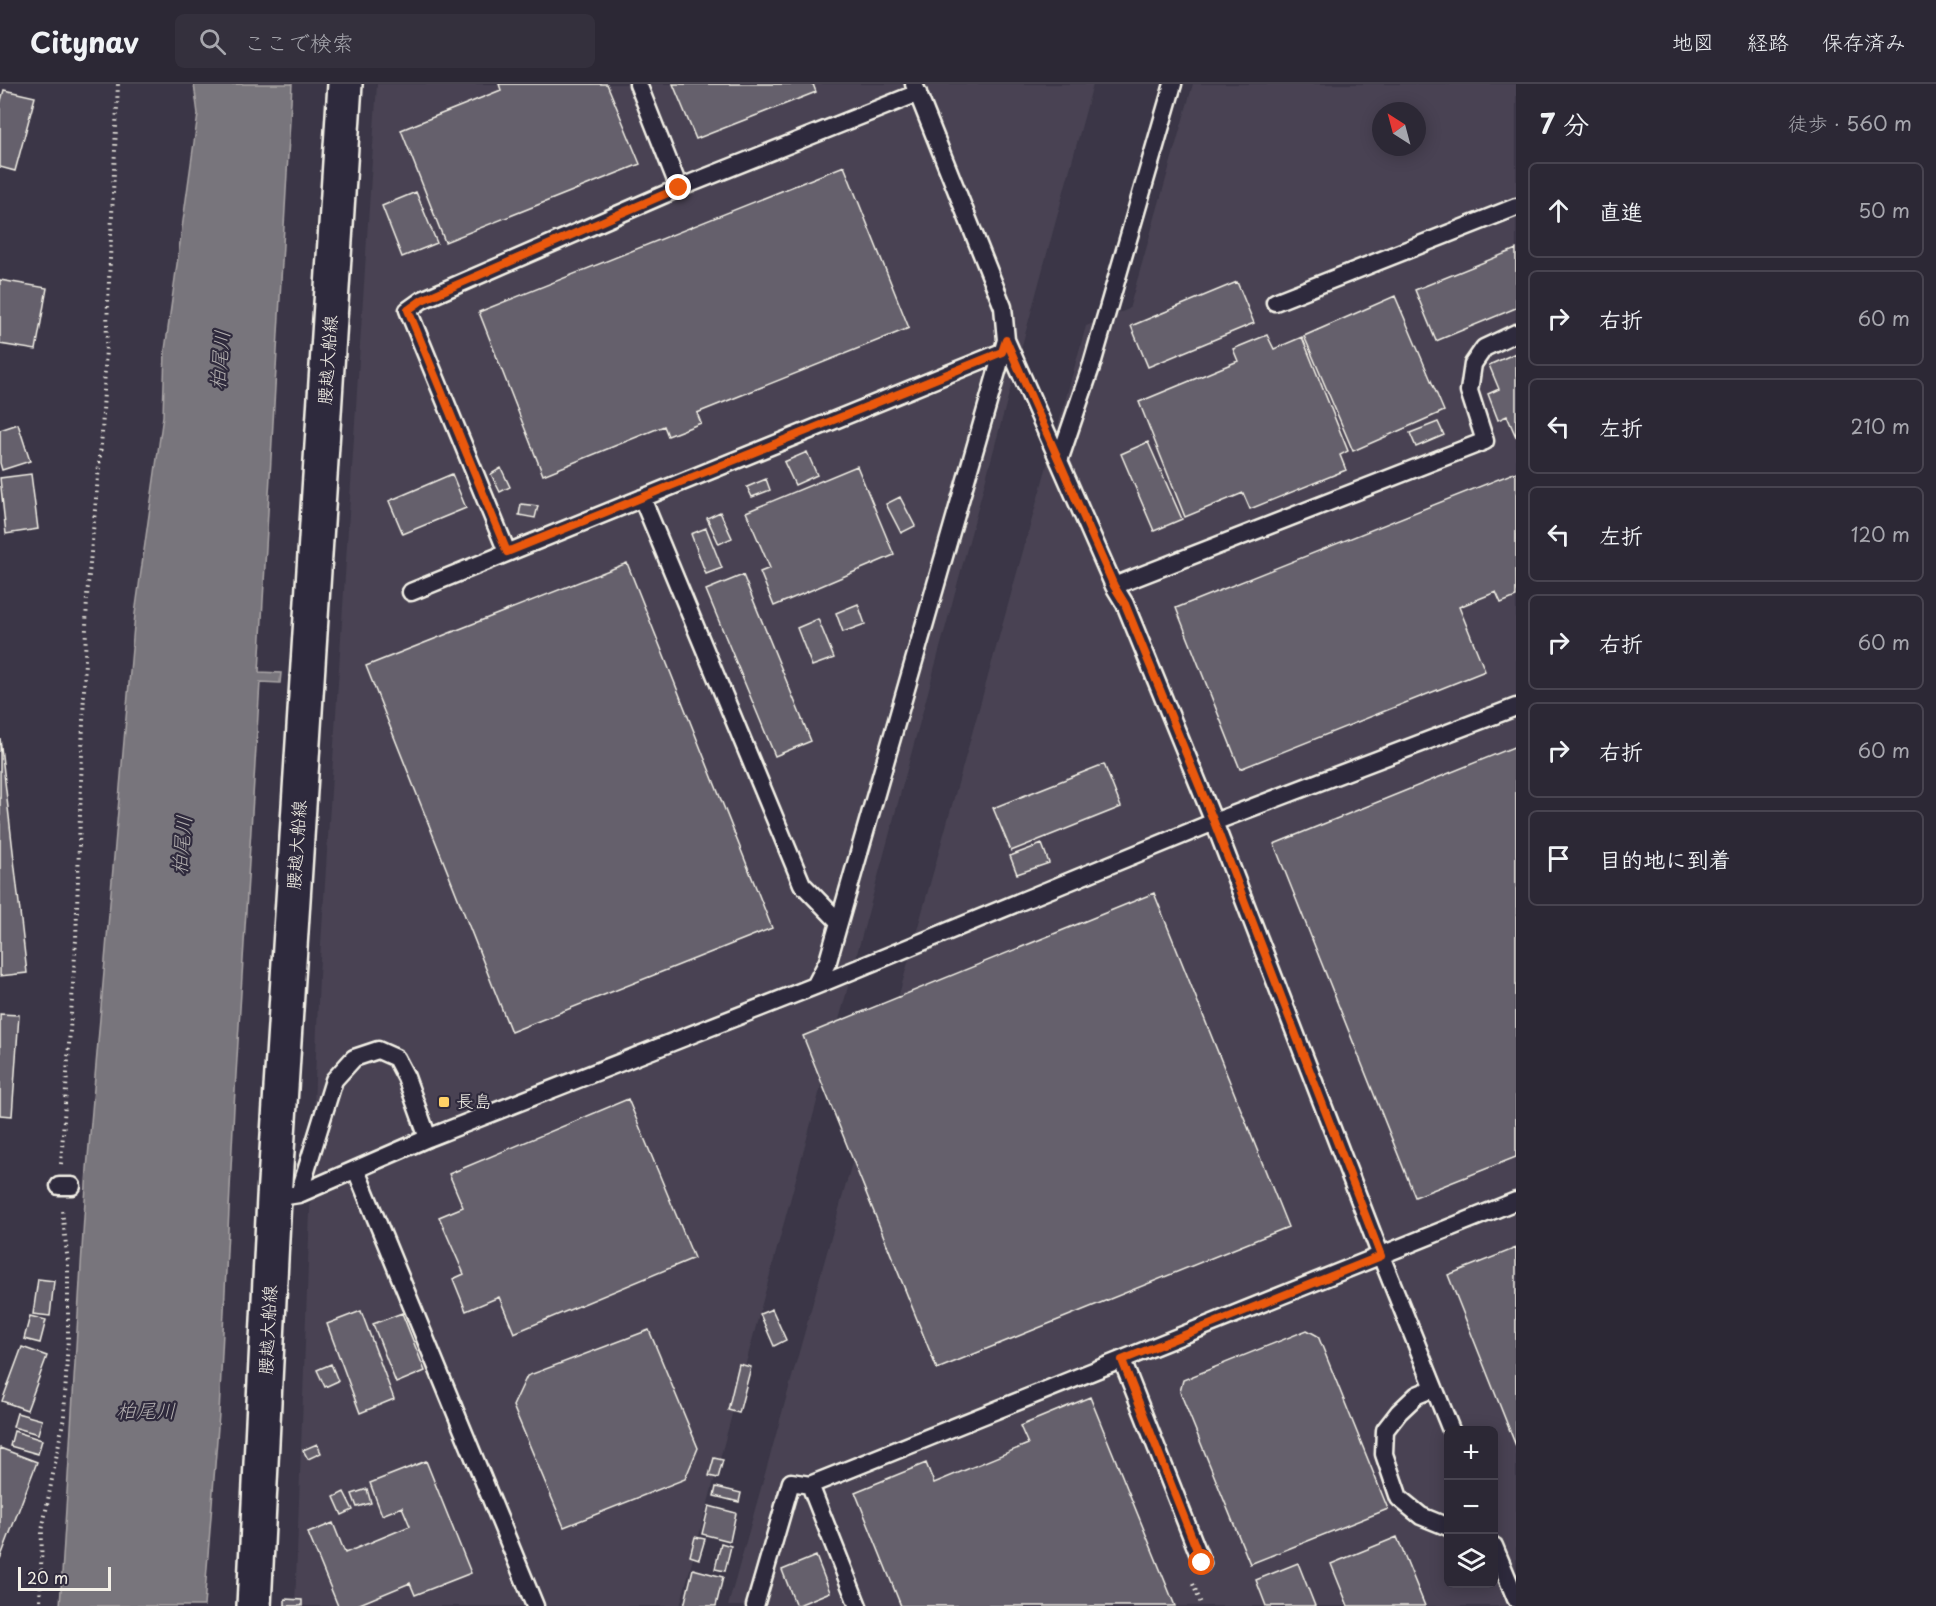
<!DOCTYPE html>
<html lang="ja">
<meta charset="utf-8">
<style>
body{margin:0;font-family:"Playpen Sans","Klee One",sans-serif;background:#34303d;color:#f1f3f6}
.controls{position:absolute;right:18px;bottom:18px;display:grid;overflow:hidden;border-radius:9px;box-shadow:0 3px 15px #0003}
.controls button{width:54px;height:54px;display:grid;place-items:center;padding:0;border:0;border-bottom:2px solid #484450;background:#2c2835;color:#f1f3f6;font:30px sans-serif}
.compass{position:absolute;left:1372px;top:18px;width:54px;height:54px;border-radius:50%;background:#2c2835;box-shadow:0 3px 15px #0003;rotate:324deg}
.scale{position:absolute;left:18px;bottom:15px;width:93px;box-sizing:border-box;padding-left:6px;border:3px solid #f4f1e8;border-top:0;font-size:16px;line-height:21px;white-space:nowrap;color:#f4f1e8;-webkit-text-stroke:4px #2f2a3d;paint-order:stroke}
.stop{position:absolute;width:18px;height:18px;margin:-14px;border:4px solid #ea580c;border-radius:50%;background:#fff}
.stop.end{background:#ea580c;border-color:#fff;box-shadow:0 2px 6px #0008}
.list{margin:0;padding:0;list-style:none}
h2{display:flex;justify-content:space-between;align-items:center;height:78px;margin:0;padding:0 24px;font-size:26px}
h2 small{font-size:20px;font-weight:400;color:#a6a6ad}
.list li{display:grid;grid-template-columns:39px 1fr auto;gap:18px;align-items:center;box-sizing:border-box;height:96px;margin:0 12px 12px;padding:0 12px;border:2px solid #484450;border-radius:9px}
.list b{display:block;font-size:22px;white-space:nowrap}
.list em{font-size:20px;font-style:normal;color:#a6a6ad}
.icon{flex:none;width:33px;height:33px;fill:none;stroke:currentColor;stroke-width:2;stroke-linecap:round;stroke-linejoin:round}
.map{position:relative;flex:none;width:1516px;height:1522px;overflow:hidden}
header{display:flex;align-items:center;gap:36px;box-sizing:border-box;height:84px;padding:0 30px;background:#2c2835;border-bottom:2px solid #484450}
header strong{font-size:28px}
nav{display:flex;gap:33px;margin-inline-start:auto;font-size:21px}
.search{width:420px;height:54px;background:#34303d;display:flex;align-items:center;gap:15px;box-sizing:border-box;padding:0 21px;border-radius:9px;color:#a6a6ad;font-size:22px}
main{display:flex}
aside{flex:1;background:#2c2835}
.map>svg:first-child{display:block}
.built{fill:#484352;fill-rule:evenodd}
.water{fill:#78747b;stroke:#aaa6a7;stroke-width:1.5}
.building{fill:#65616c;stroke:#f4f1e8;stroke-width:1.5}
.lines{fill:none;stroke-linecap:round;stroke-linejoin:round}
.service-casing{stroke:#f4f1e8;stroke-width:21}
.secondary-casing{stroke:#f4f1e8;stroke-width:38}
.path{stroke:#f4f1e8;stroke-width:4;stroke-dasharray:1.5 4.5;stroke-linecap:butt}
.service{stroke:#2f2a3d;stroke-width:16}
.secondary{stroke:#2f2a3d;stroke-width:33}
.route{stroke:#ea580c;stroke-width:8}
.poi-dot{fill:#ffd166;stroke:#2f2a3d;stroke-width:2}
.labels{text-anchor:middle;stroke-width:4.5;stroke-linejoin:round;paint-order:stroke}
.street-label{font-size:18px;fill:#f4f1e8;stroke:#2f2a3d}
.poi-label{font-size:18px;fill:#f4f1e8;stroke:#2f2a3d;text-anchor:start}
.water-label{font-size:20px;font-style:italic;fill:#b6b2b2;stroke:#2f2a3d}
</style>
<header>
<strong>Citynav</strong>
<div class="search"><svg class="icon" aria-label="search" viewBox="0 0 24 24"><circle cx="10" cy="10" r="6"/><path d="M15 15l6 6"/></svg>ここで検索</div>
<nav><a>地図</a><a>経路</a><a>保存済み</a></nav>
</header>
<main>
<div class="map">
<svg width="1516" height="1522" viewBox="0 0 1516 1522">
<rect width="100%" height="100%" fill="#3b3647"/>
<filter id="ink" filterUnits="userSpaceOnUse"><feTurbulence type="fractalNoise" baseFrequency=".0167" numOctaves="2"/><feDisplacementMap in="SourceGraphic" scale="12" xChannelSelector="R" yChannelSelector="G"/><feConvolveMatrix kernelMatrix="1 2 1 2 8 2 1 2 1" color-interpolation-filters="sRGB"/></filter>
<g filter="url(#ink)">
<path class="built" d="M377 0H1093L680 1522H295L319 891Z
M1193 0H1516V1522H728L1086 242 1129 225ZM1381 27H1417V63H1381ZM1448 1346H1494V1500H1448Z"/>
<path class="water" d="M194 0H292L259 588 281 589 280 599 260 598 234 1023 219 1330 204 1522H60L87 1085 135 530 163 332 165 266 198 30Z"/>
<path class="building" d="M499 0H607L640 80 445 158 401 46 501 6Z
M673 0H813L816 8 696 55Z
M4 6 35 13 15 87 0 83V20Z
M844 82 909 244 697 329 701 339 668 352 664 342 543 391 479 228Z
M416 108 437 159 402 173 382 122Z
M1516 165V224L1436 257 1415 206Z
M0 196 47 204 36 266 0 260Z
M1237 198 1254 239 1148 283 1131 242Z
M1395 212 1444 327 1353 367 1304 252Z
M1267 251 1274 265 1302 253 1348 367 1340 371 1346 386 1250 425 1243 409 1185 433 1139 318 1238 277 1233 265Z
M1516 269V353L1507 332 1498 336 1488 310 1499 305 1489 281Z
M1438 338 1444 351 1416 363 1410 349Z
M18 340 30 377 2 386 0 379V346Z
M1148 358 1182 435 1154 447 1121 370Z
M807 368 817 391 795 401 784 378Z
M857 382 894 471 774 522 760 488 770 484 746 428Z
M501 384 510 403 500 408 491 390Z
M1516 388V513L1501 519 1496 508 1459 523 1485 587 1240 685 1176 524Z
M31 390 38 445 6 450 0 394Z
M452 390 466 424 403 450 389 417Z
M766 395 770 406 752 413 747 403Z
M900 413 915 442 901 449 886 420Z
M521 420 538 422 535 434 519 431Z
M720 428 732 454 719 460 707 434Z
M706 444 722 484 706 490 691 450Z
M627 479 772 844 511 948 366 582Z
M743 491 811 657 775 672 706 506Z
M858 520 865 540 843 548 836 529Z
M818 535 834 574 812 582 797 544Z
M0 654 27 889 0 892Z
M1516 662V1073L1415 1113 1274 760Z
M1104 680 1121 723 1011 767 993 724Z
M1042 760 1049 779 1017 790 1010 772Z
M1154 809 1288 1143 937 1285 803 952Z
M0 930 19 931 12 1032 0 1031Z
M628 1015 694 1174 514 1249 499 1213 466 1227 453 1195 464 1190 439 1133 463 1123 449 1090Z
M1516 1164V1362L1448 1191Z
M38 1195 54 1197 50 1232 33 1230Z
M772 1225 786 1256 774 1262 760 1230Z
M361 1227 394 1315 360 1329 327 1240Z
M402 1229 425 1287 396 1299 373 1240Z
M30 1232 46 1236 40 1259 24 1255Z
M649 1246 698 1364 685 1395 564 1443 513 1322 527 1292Z
M1307 1246 1318 1252 1388 1425 1250 1480 1180 1308 1183 1296Z
M22 1263 47 1272 27 1326 2 1317Z
M331 1280 338 1297 325 1303 317 1286Z
M739 1280 751 1283 739 1329 728 1326Z
M1090 1313 1175 1522H901L855 1408 926 1379 934 1399 1028 1360 1020 1342Z
M17 1329 42 1336 38 1350 13 1343Z
M14 1347 42 1356 38 1370 10 1362Z
M317 1360 321 1369 308 1375 303 1366Z
M0 1364 37 1378 0 1475Z
M714 1374 723 1376 718 1394 709 1392Z
M426 1377 471 1489 415 1511 410 1499 355 1522H338L308 1449 333 1439 345 1469 410 1442 402 1423 382 1431 370 1399Z
M716 1403 741 1409 739 1418 714 1412Z
M367 1405 371 1419 357 1423 352 1410Z
M344 1408 353 1426 342 1431 334 1413Z
M709 1422 736 1429 730 1457 702 1450Z
M695 1453 705 1455 699 1475 690 1472Z
M1397 1453 1425 1522H1348L1331 1480Z
M721 1459 731 1462 725 1487 715 1485Z
M816 1472 830 1508 796 1522 782 1486Z
M1298 1479 1315 1522H1266L1256 1496Z
M693 1485 723 1493 716 1522H684Z
M285 1515 302 1516V1522H285Z"/>
<g class="lines">
<g class="service-casing">
<path id="service" d="M638 0 679 104
M1275 218 1516 123
M1006 256 1114 502 1125 520 1214 738 1381 1172 1451 1346
M1059 377 1092 280 1173 0
M642 414 802 800 839 838
M507 468 408 226 422 216 679 104 918 9
M1114 502 1485 357 1469 307 1473 280 1484 264 1516 249
M411 508 1002 268
M815 902 828 877 1006 256 1003 223 914 0
M356 1086 535 1522
M59 1102H72
M299 1110 334 996 354 974 378 966 396 974 406 993 428 1054
M274 1114 299 1110 428 1054 815 902 1214 738 1516 623
M1122 1276 1202 1479
M1434 1304 1417 1311 1399 1328 1385 1346 1384 1370 1399 1414 1421 1432 1448 1443
M810 1401 858 1522
M1494 1462 1516 1515
M755 1522 791 1398 810 1401 1516 1117"/>
</g>
<g class="secondary-casing">
<path id="secondary" d="M254 1522 274 1114 345 0"/>
</g>
<path class="path" d="M61 1080 76 856 87 512 102 350 118 0
M1193 1500 1202 1522
M40 1522 42 1447 64 1333 68 1253V1179L62 1126"/>
<use href="#service" class="service"/>
<use href="#secondary" class="secondary"/>
</g>
</g>
<g class="lines" filter="url(#ink)">
<path class="route" d="M679 104 422 216 408 226 507 468 1002 268 1006 256 1114 502 1125 520 1214 738 1381 1172 1122 1276 1202 1479"/>
</g>
<rect class="poi-dot" x="438" y="1012" width="12" height="12" rx="3"/>
<g class="labels">
<g class="street-label">
<text transform="translate(328 276) rotate(-86)" y="6">腰越大船線</text>
<text transform="translate(297 761) rotate(-86)" y="6">腰越大船線</text>
<text transform="translate(268 1246) rotate(-87)" y="6">腰越大船線</text>
</g>
<g class="poi-label">
<text x="456" y="1024">長島</text>
</g>
<g class="water-label">
<text transform="translate(220 276) rotate(-85)" y="7">柏尾川</text>
<text transform="translate(182 761) rotate(-85)" y="7">柏尾川</text>
<text x="146" y="1334">柏尾川</text>
</g>
</g>
</svg>
<div class="controls">
<button>+</button>
<button>−</button>
<button><svg class="icon" aria-label="layers" viewBox="0 0 24 24"><path d="M12 4l9 5-9 5-9-5zM3 14l9 5 9-5"/></svg></button>
</div>
<svg class="compass" viewBox="-18 -18 36 36"><path d="M0-13l5 13h-10z" fill="#e53935"/><path d="M0 13l5-13h-10z" fill="#a6a6ad"/></svg>
<div class="scale">20 m</div>
<div class="stop" style="left:1202px;top:1479px"></div>
<div class="stop end" style="left:679px;top:104px"></div>
</div>
<aside>
<h2>7 分<small>徒歩 · 560 m</small></h2>
<ul class="list">
<li><svg class="icon" aria-label="ahead" viewBox="0 0 24 24"><path d="M12 20V5M6 11l6-6 6 6"/></svg><div><b>直進</b></div><em>50 m</em></li>
<li><svg class="icon" aria-label="right" viewBox="0 0 24 24"><path d="M7 20v-9h11M14 6l5 5-5 5"/></svg><div><b>右折</b></div><em>60 m</em></li>
<li><svg class="icon" aria-label="left" viewBox="0 0 24 24"><path d="M17 20v-9H6M10 6l-5 5 5 5"/></svg><div><b>左折</b></div><em>210 m</em></li>
<li><svg class="icon" aria-label="left" viewBox="0 0 24 24"><path d="M17 20v-9H6M10 6l-5 5 5 5"/></svg><div><b>左折</b></div><em>120 m</em></li>
<li><svg class="icon" aria-label="right" viewBox="0 0 24 24"><path d="M7 20v-9h11M14 6l5 5-5 5"/></svg><div><b>右折</b></div><em>60 m</em></li>
<li><svg class="icon" aria-label="right" viewBox="0 0 24 24"><path d="M7 20v-9h11M14 6l5 5-5 5"/></svg><div><b>右折</b></div><em>60 m</em></li>
<li><svg class="icon" aria-label="arrive" viewBox="0 0 24 24"><path d="M6 21V4h12l-3 4 3 4H6"/></svg><div><b>目的地に到着</b></div></li>
</ul>
</aside>
</main>
